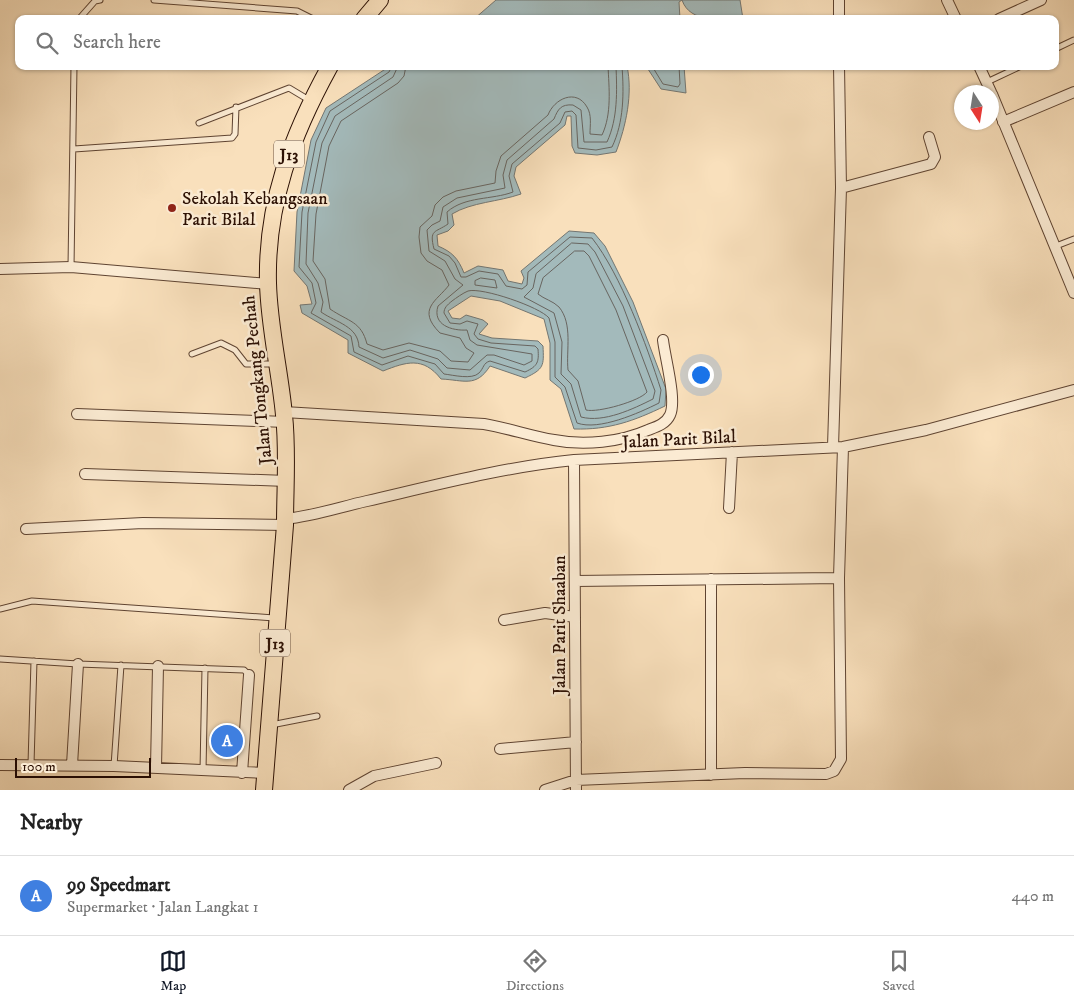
<!DOCTYPE html>
<meta charset="utf-8">
<style>
body{margin:0;font-family:"IM FELL DW Pica",serif;background:#f2f2f2;color:#222}
.compass{position:absolute;left:954px;top:85px;width:45px;height:45px;border-radius:50%;background:#fff;box-shadow:0 1px 4px #0004;rotate:168deg}
.scale{position:absolute;left:15px;bottom:12px;width:136px;box-sizing:border-box;padding-left:5px;border:2px solid #2c1004;border-top:0;font-size:14px;line-height:18px;white-space:nowrap;color:#2c1004;-webkit-text-stroke:4px #fbebd3;paint-order:stroke}
.you{position:absolute;left:700px;top:374px;width:18px;height:18px;margin:-12px;border:4px solid #fff;border-radius:50%;background:#1a73e8;box-shadow:0 0 0 8px #1a73e833}
.badge{display:grid;place-items:center;width:32px;height:32px;border-radius:50%;background:#111827;color:#fff;font-size:16px;font-weight:700}
.pin{position:absolute;translate:-50% -50%;border:2px solid #fff;box-shadow:0 1px 5px #0006}
.list{margin:0;padding:0;list-style:none}
h2{display:flex;justify-content:space-between;align-items:center;height:65px;margin:0;padding:0 20px;font-size:21px}
h2 small{font-size:16px;font-weight:400;color:#767676}
.list li{display:grid;grid-template-columns:32px 1fr auto;gap:15px;align-items:center;box-sizing:border-box;height:80px;padding:0 20px;border-top:1px solid #e0e0e0}
.list b{display:block;font-size:19px;white-space:nowrap}
.list p{margin:0;font-size:16px;white-space:nowrap;color:#767676}
.list em{font-size:16px;font-style:normal;color:#767676}
.icon{flex:none;width:28px;height:28px;fill:none;stroke:currentColor;stroke-width:2;stroke-linecap:round;stroke-linejoin:round}
.map{position:relative;flex:none;width:1074px;height:790px;overflow:hidden}
.search{position:absolute;background:#fff;box-shadow:0 1px 4px #0004;left:15px;right:15px;top:15px;height:55px;display:flex;align-items:center;gap:12px;box-sizing:border-box;padding:0 18px;border-radius:10px;color:#767676;font-size:19px}
.sheet{height:145px;background:#fff}
nav{display:flex;justify-content:space-around;align-items:center;box-sizing:border-box;height:70px;border-top:1px solid #e0e0e0;background:#fff;font-size:14px;color:#767676}
nav a{display:grid;justify-items:center;gap:2px}
nav .on{color:#111827}
.map>svg:first-child{display:block}
.water{fill:#a3babb;stroke:#737672}
.lines{fill:none;stroke-linecap:round;stroke-linejoin:round}
.shore{stroke:#686560;stroke-width:1}
.service-casing{stroke:#5f4432;stroke-width:7}
.minor-casing{stroke:#5f4432;stroke-width:12}
.primary-casing{stroke:#2c1004;stroke-width:18}
.service{stroke:#fbebd3;stroke-width:5}
.minor{stroke:#fbebd3;stroke-width:10}
.primary{stroke:#f9e0bc;stroke-width:16}
.poi-dot{fill:#8f2418;stroke:#fbebd3;stroke-width:2}
.labels{text-anchor:middle;stroke-width:5;stroke-linejoin:round;paint-order:stroke}
.shield{fill:#fbebd3;stroke:#6a5242;stroke-width:1}
.shield-label{font-size:16px;font-weight:bold;fill:#2c1004}
.poi-label{font-size:18px;fill:#2c1004;stroke:#fbebd3;text-anchor:start}
.street-label{font-size:18px;fill:#2c1004;stroke:#fbebd3}
</style>
<div class="map">
<svg width="1074" height="790" viewBox="0 0 1074 790">
<rect width="100%" height="100%" fill="#f9e0bc"/>
<filter id="stains"><feTurbulence type="fractalNoise" baseFrequency=".004" numOctaves="4"/><feColorMatrix values="0 0 0 0 .2 0 0 0 0 .09 0 0 0 0 .02 0 0 0 .5 -.17"/></filter>
<radialGradient id="worn" r=".72"><stop offset=".6" stop-color="#630" stop-opacity="0"/><stop offset="1" stop-color="#630" stop-opacity=".3"/></radialGradient>
<path class="water" d="M496 0H682L679 2 680 19H474Z
M682 0H740L743 19C723 19 690 24 682 0Z
M390 66H627C633 94 626 126 616 152L597 155 575 153 572 146 571 116H567L565 125 516 167 514 176 521 194C498 202 472 202 452 214L454 225 448 231 437 235 438 246C452 252 458 258 464 273L478 266 503 270 508 281 522 284 524 278 521 271 569 231 594 233 605 246 633 302 666 389 665 406C634 421 609 430 574 429L561 389 550 380V343L544 319 500 301 471 296 448 311 452 318 460 319 466 315 483 320 488 324 479 334 492 338 538 341 543 346C544 366 544 369 525 378L490 366C476 388 464 380 441 379 423 356 406 362 383 371L348 353V340L302 313 300 305 312 304 307 286 294 271 297 212 311 140 326 108Z
M646 66H684L686 93 661 89Z"/>
<g class="lines">
<path class="shore" d="M392 66 389 72 330 111 316 142 302 212 299 267 312 283 316 303 311 313 351 336 354 352 382 365 408 356 435 364 444 374C453 375 472 380 479 373 484 368 483 363 490 361L525 372C538 366 539 362 538 349L535 346 491 343 478 339 474 334 478 324 467 321 460 324 450 323 444 313C444 308 447 305 452 301 456 298 463 293 468 291 482 287 540 307 549 318L555 342V377L565 387 577 423C599 431 639 413 659 403L661 390C647 346 621 275 592 238L570 237 528 272 527 285 522 289 506 286 498 274 479 271 466 277H461L455 263 449 256 434 249C429 229 435 233 448 224L447 212C465 196 492 200 513 192L509 176 512 164 560 123 565 112 572 111 576 115 578 148 596 150 612 147C624 122 624 93 622 66
M398 66 393 77 335 116 322 143 308 213 306 264 318 283 323 302 321 312C337 323 358 326 359 347L383 358 410 350 438 359 447 368 470 370 487 355H494L524 365 532 361V354L477 345 470 340 467 330C452 331 432 325 438 306L463 285 455 279 445 261 429 251 427 230 432 225 440 221 443 207 457 198 505 188 503 175 507 160 554 119C558 109 561 104 573 105L581 110 584 142H607C618 118 617 91 616 66
M406 66 404 76 398 83 341 121 329 146 316 214 313 261 325 279 330 309C349 322 361 321 367 344L383 350 409 343 440 351 451 361 468 362 474 353 466 348 460 338 440 333C416 309 437 301 449 285L442 270 427 261 421 253 419 237 420 227 432 216 435 205 443 197 456 191 495 183 496 171 501 156 548 115C554 99 576 88 587 107 592 115 590 125 590 134L602 135C612 114 609 88 608 66
M652 66 663 84 678 87 680 84 679 66
M572 243 588 244 595 252 623 306 655 391 653 399C633 409 604 423 581 417L571 384 561 374 562 342 554 313 524 297 533 288 536 274Z
M575 251H584L589 256 616 310 647 392C640 401 598 413 586 410L578 381 568 370C566 350 573 324 559 307 553 301 544 299 538 294L543 278Z
M481 278 495 280 497 288 475 285V281Z"/>
<g class="service-casing">
<path id="service" d="M154 0 297 11 313 19
M79 19 95 1 100 0
M1055 49 1074 40
M987 82 1021 66
M199 123 289 88 309 100
M74 149 232 138 235 134 236 107
M1056 246 1074 239
M71 267 74 66
M192 354 221 343 235 350 246 364H274
M0 609 32 601 274 618
M0 659 78 664 244 670 249 675
M271 725 317 716
M31 764 34 661
M114 766 121 665
M203 771 205 668"/>
</g>
<g class="minor-casing">
<path id="minor" d="M947 0 956 19
M839 19V0
M999 19 1041 0
M979 66 991 92
M992 94 1074 293
M1003 122 1074 92
M841 188 931 164 935 157 929 137
M0 269 71 267 268 284
M284 412 484 424C508 428 530 436 554 440 584 446 621 442 648 430 656 427 666 424 670 415 677 400 665 358 663 340
M77 414 285 422
M833 447 841 188 839 66
M574 460 576 790
M85 474 287 481
M729 508 732 452
M285 519C314 516 340 507 367 501 436 485 504 467 574 460L843 447 926 430 1074 390
M26 529 143 523 285 525
M575 581 839 578
M504 620 545 613 575 617
M500 749 576 742
M0 765 114 766 265 773
M72 765 78 664
M156 768 158 666
M242 773 249 675
M711 775V579
M349 790 374 776 436 763
M545 790 576 780 745 773 826 774 834 771 841 759 839 578 843 447"/>
</g>
<g class="primary-casing">
<path id="primary" d="M364 19 380 0
M264 790 285 525C285 488 288 451 284 415 280 371 269 327 268 283 266 203 292 135 330 66"/>
</g>
<use href="#service" class="service"/>
<use href="#minor" class="minor"/>
<use href="#primary" class="primary"/>
</g>
<circle class="poi-dot" cx="172" cy="208" r="5"/>
<g class="labels">
<g class="shield">
<rect x="274" y="140.5" width="30" height="27" rx="4"/>
<rect x="260" y="629.5" width="30" height="27" rx="4"/>
</g>
<g class="shield-label">
<text x="289" y="160">J13</text>
<text x="275" y="649">J13</text>
</g>
<g class="poi-label">
<text x="182" y="204">Sekolah Kebangsaan<tspan x="182" dy="21">Parit Bilal</tspan></text>
</g>
<g class="street-label">
<text transform="translate(257 380) rotate(-96)" y="6">Jalan Tongkang Pechah</text>
<text transform="translate(679 439) rotate(-3)" y="6">Jalan Parit Bilal</text>
<text transform="translate(559 625) rotate(-90)" y="6">Jalan Parit Shaaban</text>
</g>
</g>
<rect width="100%" height="100%" filter="url(#stains)"/>
<rect width="100%" height="100%" fill="url(#worn)"/>
</svg>
<svg class="compass" viewBox="-18 -18 36 36"><path d="M0-13l5 13h-10z" fill="#e53935"/><path d="M0 13l5-13h-10z" fill="#767676"/></svg>
<div class="scale">100 m</div>
<div class="you"></div>
<div class="pin badge" style="left:227px;top:741px;background:#3f7fe0">A</div>
<div class="search"><svg class="icon" aria-label="search" viewBox="0 0 24 24"><circle cx="10" cy="10" r="6"/><path d="M15 15l6 6"/></svg>Search here</div>
</div>
<section class="sheet">
<h2>Nearby<small></small></h2>
<ul class="list">
<li><span class="badge" style="background:#3f7fe0">A</span><div><b>99 Speedmart</b><p>Supermarket · Jalan Langkat 1</p></div><em>440 m</em></li>
</ul>
</section>
<nav>
<a class="on"><svg class="icon" aria-label="map" viewBox="0 0 24 24"><path d="M3 6l6-2 6 2 6-2v14l-6 2-6-2-6 2zM9 4v14M15 6v14"/></svg>Map</a>
<a><svg class="icon" aria-label="directions" viewBox="0 0 24 24"><path d="M12 3l9 9-9 9-9-9zM9 14v-3h6M13 9l2 2-2 2"/></svg>Directions</a>
<a><svg class="icon" aria-label="saved" viewBox="0 0 24 24"><path d="M7 4h10v16l-5-4-5 4z"/></svg>Saved</a>
</nav>
